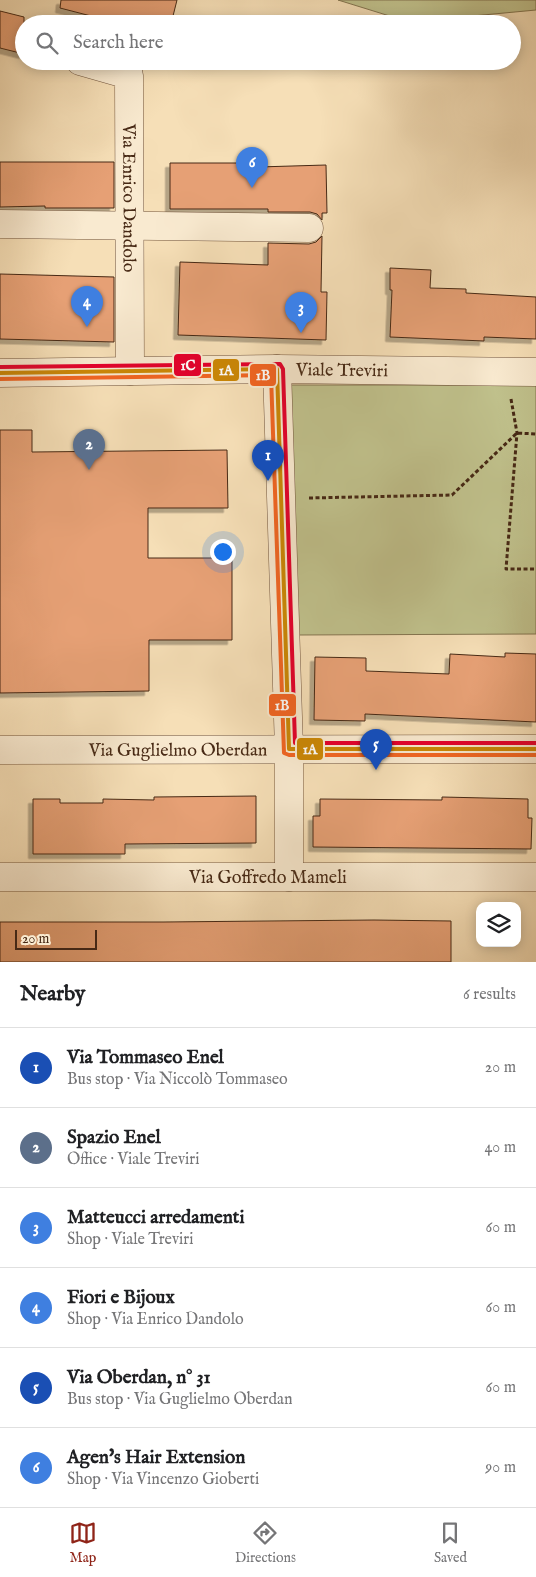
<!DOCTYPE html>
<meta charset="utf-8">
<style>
body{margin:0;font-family:"IM FELL English",serif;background:#f6f6f6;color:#202124}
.controls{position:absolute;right:15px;bottom:15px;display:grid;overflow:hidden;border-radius:10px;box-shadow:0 2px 12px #0003}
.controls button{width:45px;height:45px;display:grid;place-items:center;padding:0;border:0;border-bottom:1px solid #e0e0e0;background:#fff;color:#202124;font:25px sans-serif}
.scale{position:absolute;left:15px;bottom:12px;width:82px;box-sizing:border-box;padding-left:5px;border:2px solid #472915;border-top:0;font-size:14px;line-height:18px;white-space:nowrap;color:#472915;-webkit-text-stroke:4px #f9ead0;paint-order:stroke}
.you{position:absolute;left:222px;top:551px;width:18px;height:18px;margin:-12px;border:4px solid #fff;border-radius:50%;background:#1a73e8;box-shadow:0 0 0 8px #1a73e833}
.badge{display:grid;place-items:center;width:32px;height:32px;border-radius:50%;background:#8f2418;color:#fff;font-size:16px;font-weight:700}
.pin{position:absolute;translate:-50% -41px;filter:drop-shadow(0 1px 2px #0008)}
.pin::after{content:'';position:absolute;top:26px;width:18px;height:15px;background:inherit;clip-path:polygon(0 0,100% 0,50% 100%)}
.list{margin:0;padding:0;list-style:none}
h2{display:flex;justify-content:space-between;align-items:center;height:65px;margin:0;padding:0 20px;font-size:21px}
h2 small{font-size:16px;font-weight:400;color:#757577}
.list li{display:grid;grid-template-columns:32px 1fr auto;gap:15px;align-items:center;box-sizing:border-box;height:80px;padding:0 20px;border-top:1px solid #e0e0e0}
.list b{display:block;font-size:19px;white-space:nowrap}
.list p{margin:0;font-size:16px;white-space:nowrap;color:#757577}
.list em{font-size:16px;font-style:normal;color:#757577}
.icon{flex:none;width:28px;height:28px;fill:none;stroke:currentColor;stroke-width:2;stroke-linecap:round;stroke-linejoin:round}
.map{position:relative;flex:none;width:536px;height:962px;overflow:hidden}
.search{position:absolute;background:#fff;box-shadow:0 2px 12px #0003;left:15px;right:15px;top:15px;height:55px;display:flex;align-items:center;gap:12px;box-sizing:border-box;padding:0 18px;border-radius:28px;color:#757577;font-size:19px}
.sheet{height:545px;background:#fff}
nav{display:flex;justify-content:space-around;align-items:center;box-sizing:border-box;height:70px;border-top:1px solid #e0e0e0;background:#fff;font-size:14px;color:#757577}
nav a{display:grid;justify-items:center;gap:2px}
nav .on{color:#8f2418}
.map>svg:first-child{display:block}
.green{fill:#c0c18c;stroke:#847550}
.building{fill:#e6a075;stroke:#472915;filter:url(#shadow)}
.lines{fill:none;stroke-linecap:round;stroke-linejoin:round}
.minor-casing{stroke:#73563e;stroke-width:29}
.path{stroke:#472915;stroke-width:3;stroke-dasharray:4 2.5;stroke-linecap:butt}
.minor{stroke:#f9ead0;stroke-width:28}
.bus-1-casing{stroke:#f9ead0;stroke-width:8}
.bus-2-casing{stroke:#f9ead0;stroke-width:8}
.bus-3-casing{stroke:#f9ead0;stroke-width:8}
.bus-1{stroke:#cb8705;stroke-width:4}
.bus-2{stroke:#f26522;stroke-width:4}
.bus-3{stroke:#e4002b;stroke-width:4}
.labels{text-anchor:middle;stroke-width:5;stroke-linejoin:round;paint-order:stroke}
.street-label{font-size:18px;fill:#472915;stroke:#f9ead0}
.line-badge{stroke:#f9ead0;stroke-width:2}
.badge-label{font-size:14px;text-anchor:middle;font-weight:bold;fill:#fff}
</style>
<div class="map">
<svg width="536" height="962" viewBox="0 0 536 962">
<defs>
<filter id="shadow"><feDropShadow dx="-4.5" dy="4.5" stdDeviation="0" flood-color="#0004"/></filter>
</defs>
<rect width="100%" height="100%" fill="#f6dfb7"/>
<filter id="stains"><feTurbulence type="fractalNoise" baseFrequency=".004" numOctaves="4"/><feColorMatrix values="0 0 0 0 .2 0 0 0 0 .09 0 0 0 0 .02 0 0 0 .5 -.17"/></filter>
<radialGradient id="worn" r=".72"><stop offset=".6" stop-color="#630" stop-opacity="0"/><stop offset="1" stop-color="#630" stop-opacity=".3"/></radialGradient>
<path class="green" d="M338 0H536V10L409 22Z
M288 385H536V634L298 635Z"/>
<path class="building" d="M61 0H177L171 24H122L60 8Z
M0 11 24 17V54L0 48Z
M0 162H114V208H45V206L0 207Z
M170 163H258V167L326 165 327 213H322V220L317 214 310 212H268V209H170Z
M322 236 321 292H327L326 340 178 335 180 262 268 265V243L309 244 316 242Z
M390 268 431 270 430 288 466 289V293L536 297V339L484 337V341L390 337 392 290H390Z
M0 274 114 277V342L0 339Z
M0 430H32V452L227 450 228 508H148V558H232V640H149V691L0 693Z
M505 653 536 654V722L365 714V721L314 720 315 657 366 658V671L449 674 450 654 505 657Z
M256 796V843L125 844V854H33V799H60V803H103V799L154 800V797Z
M442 797 528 799V818H532L531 849 313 847V816H320V799L442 800Z
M374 920 451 921V962H0V922H164Z"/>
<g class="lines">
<g class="minor-casing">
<g id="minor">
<path id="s1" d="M80 61 129 75 130 371"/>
<path d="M0 224 309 228"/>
<path d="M277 369 289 749V877"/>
<path id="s2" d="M0 373 277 369 536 372"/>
<path id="s3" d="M0 750 536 749"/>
<path id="s4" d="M0 877H536"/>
</g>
</g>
<path class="path" d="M511 399 517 433 506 569H536
M309 498 452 495 517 433 536 434"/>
<use href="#minor" class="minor"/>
<g class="bus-1-casing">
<path id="bus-1" d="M0 373 277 369 289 749H536"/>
</g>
<g class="bus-2-casing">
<path id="bus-2" d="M0 379 271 375 284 753 289 755H536"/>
</g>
<g class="bus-3-casing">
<path id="bus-3" d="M0 367 280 364 283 369 295 743H536"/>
</g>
<use href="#bus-1" class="bus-1"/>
<use href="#bus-2" class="bus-2"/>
<use href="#bus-3" class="bus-3"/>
</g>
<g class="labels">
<g class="street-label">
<text dy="6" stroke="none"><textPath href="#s1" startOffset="174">Via Enrico Dandolo</textPath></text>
<text dy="6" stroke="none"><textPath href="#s2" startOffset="342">Viale Treviri</textPath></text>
<text dy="6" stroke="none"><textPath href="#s3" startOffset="178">Via Guglielmo Oberdan</textPath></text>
<text dy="6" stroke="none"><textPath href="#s4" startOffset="268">Via Goffredo Mameli</textPath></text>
</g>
</g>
<g class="line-badge">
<rect x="173" y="353" width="29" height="24" rx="5" fill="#e4002b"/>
<rect x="212" y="358" width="28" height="24" rx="5" fill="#cb8705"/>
<rect x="249" y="363" width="28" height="24" rx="5" fill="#f26522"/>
<rect x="268" y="693" width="29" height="24" rx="5" fill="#f26522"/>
<rect x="296" y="737" width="28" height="24" rx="5" fill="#cb8705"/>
</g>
<g class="badge-label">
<text x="188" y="370">1C</text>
<text x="226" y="375">1A</text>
<text x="263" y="380">1B</text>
<text x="282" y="710">1B</text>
<text x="310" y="754">1A</text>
</g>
<rect width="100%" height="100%" filter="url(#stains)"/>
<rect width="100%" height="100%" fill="url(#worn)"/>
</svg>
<div class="controls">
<button><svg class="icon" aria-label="layers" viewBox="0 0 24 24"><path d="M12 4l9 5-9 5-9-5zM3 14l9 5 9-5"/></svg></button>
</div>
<div class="scale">20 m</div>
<div class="you"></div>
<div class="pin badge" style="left:268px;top:481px;background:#1a4fb4">1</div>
<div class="pin badge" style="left:89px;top:470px;background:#5c6f8a">2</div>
<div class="pin badge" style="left:301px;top:333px;background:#3f7fe0">3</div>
<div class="pin badge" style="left:87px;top:327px;background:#3f7fe0">4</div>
<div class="pin badge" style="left:376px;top:770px;background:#1a4fb4">5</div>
<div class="pin badge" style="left:252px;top:188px;background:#3f7fe0">6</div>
<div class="search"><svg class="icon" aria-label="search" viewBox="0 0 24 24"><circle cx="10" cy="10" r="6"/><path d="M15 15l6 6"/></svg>Search here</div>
</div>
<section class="sheet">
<h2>Nearby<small>6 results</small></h2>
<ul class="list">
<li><span class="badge" style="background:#1a4fb4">1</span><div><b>Via Tommaseo Enel</b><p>Bus stop · Via Niccolò Tommaseo</p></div><em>20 m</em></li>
<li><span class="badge" style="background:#5c6f8a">2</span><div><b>Spazio Enel</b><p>Office · Viale Treviri</p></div><em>40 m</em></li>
<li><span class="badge" style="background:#3f7fe0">3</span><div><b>Matteucci arredamenti</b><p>Shop · Viale Treviri</p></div><em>60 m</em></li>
<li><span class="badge" style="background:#3f7fe0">4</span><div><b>Fiori e Bijoux</b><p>Shop · Via Enrico Dandolo</p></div><em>60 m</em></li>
<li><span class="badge" style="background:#1a4fb4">5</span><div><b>Via Oberdan, n° 31</b><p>Bus stop · Via Guglielmo Oberdan</p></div><em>60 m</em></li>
<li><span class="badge" style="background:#3f7fe0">6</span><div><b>Agen's Hair Extension</b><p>Shop · Via Vincenzo Gioberti</p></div><em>90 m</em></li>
</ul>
</section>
<nav>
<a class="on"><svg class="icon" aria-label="map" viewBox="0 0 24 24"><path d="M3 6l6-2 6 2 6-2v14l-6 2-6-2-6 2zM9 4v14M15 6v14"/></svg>Map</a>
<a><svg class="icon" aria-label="directions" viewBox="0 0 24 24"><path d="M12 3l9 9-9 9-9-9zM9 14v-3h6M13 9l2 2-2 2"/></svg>Directions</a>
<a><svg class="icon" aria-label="saved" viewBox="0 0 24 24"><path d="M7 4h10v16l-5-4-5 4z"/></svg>Saved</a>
</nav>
